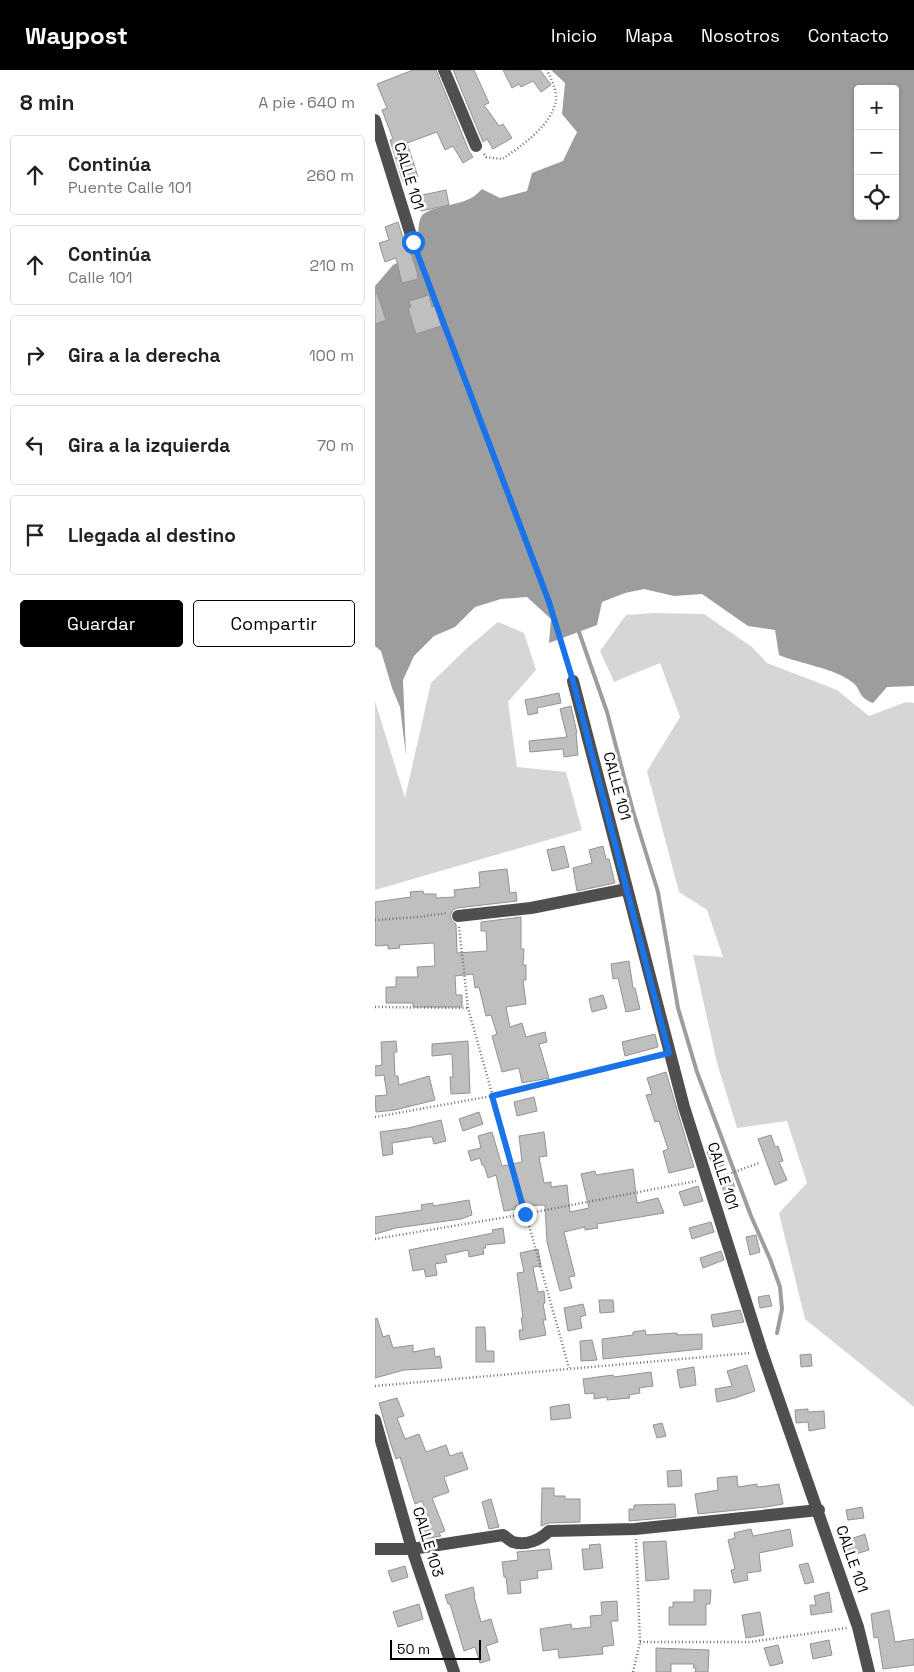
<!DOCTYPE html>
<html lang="es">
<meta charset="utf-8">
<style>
body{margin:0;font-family:"Space Grotesk",sans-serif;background:#f6f6f6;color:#222}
.controls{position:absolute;right:15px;top:15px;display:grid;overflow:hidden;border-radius:5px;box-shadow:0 1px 4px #0004}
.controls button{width:45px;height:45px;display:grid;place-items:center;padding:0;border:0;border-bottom:1px solid #e0e0e0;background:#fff;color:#222;font:25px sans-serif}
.scale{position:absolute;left:15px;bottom:12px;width:91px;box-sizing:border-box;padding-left:5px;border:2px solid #000;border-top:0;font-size:14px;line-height:18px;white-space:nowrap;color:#000;-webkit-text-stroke:4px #fff;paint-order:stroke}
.stop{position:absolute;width:15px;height:15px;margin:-11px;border:4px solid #1a73e8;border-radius:50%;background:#fff}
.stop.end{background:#1a73e8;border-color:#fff;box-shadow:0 1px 5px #0008}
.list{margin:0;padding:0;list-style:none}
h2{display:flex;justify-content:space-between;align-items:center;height:65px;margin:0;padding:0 20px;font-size:21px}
h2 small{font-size:16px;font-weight:400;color:#767676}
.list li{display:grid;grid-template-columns:32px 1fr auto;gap:15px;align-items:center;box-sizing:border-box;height:80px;margin:0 10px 10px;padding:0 10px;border:1px solid #e0e0e0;border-radius:5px}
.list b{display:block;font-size:19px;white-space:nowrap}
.list p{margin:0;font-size:16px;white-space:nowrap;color:#767676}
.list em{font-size:16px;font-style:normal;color:#767676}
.actions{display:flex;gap:10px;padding:15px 20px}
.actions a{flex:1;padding:11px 0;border:1px solid #000;border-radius:5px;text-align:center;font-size:18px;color:#000}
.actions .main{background:#000;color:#fff}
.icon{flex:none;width:28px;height:28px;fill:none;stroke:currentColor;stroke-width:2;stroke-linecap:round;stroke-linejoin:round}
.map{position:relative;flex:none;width:539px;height:1602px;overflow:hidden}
header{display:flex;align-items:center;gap:30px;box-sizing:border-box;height:70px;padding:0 25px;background:#000;color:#fff}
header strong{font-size:24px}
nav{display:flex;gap:28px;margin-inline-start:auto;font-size:18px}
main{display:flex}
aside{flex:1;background:#fff}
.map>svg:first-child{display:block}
.green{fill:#d6d6d6}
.water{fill:#9d9d9d;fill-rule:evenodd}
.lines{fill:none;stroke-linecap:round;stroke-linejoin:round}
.stream{stroke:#9d9d9d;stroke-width:4}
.building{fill:#bfbfbf;stroke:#939393}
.path{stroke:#717171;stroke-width:2.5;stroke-dasharray:1 2.5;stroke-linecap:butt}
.minor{stroke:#4f4f4f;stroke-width:12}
.route{stroke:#1a73e8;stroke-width:6}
.labels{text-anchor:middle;stroke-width:5;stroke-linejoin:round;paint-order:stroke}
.street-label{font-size:15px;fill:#000;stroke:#fff}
</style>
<header>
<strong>Waypost</strong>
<nav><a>Inicio</a><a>Mapa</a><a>Nosotros</a><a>Contacto</a></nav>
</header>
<main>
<aside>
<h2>8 min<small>A pie · 640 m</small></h2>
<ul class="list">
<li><svg class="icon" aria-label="ahead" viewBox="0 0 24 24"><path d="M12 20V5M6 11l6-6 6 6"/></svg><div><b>Continúa</b><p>Puente Calle 101</p></div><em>260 m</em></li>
<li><svg class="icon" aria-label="ahead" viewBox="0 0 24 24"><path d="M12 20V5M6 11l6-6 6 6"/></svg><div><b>Continúa</b><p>Calle 101</p></div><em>210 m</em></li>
<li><svg class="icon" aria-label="right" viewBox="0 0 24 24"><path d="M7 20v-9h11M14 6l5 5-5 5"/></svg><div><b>Gira a la derecha</b></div><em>100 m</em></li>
<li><svg class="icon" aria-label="left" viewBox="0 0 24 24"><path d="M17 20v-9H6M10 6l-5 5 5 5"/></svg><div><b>Gira a la izquierda</b></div><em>70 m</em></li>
<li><svg class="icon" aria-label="arrive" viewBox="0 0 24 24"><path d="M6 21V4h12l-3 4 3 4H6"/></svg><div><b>Llegada al destino</b></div></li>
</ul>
<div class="actions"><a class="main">Guardar</a><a>Compartir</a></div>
</aside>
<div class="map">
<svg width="539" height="1602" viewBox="0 0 539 1602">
<rect width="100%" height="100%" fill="#fff"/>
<path class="green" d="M279 543 329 544 377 577 392 593 462 620 494 646 531 632 539 633V1337L430 1249 404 1143 432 1113 412 1051 362 1058 342 993 318 885 348 887 332 840 304 822 272 701 305 647 285 593 239 612 225 581 251 545Z
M123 552 149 563 161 600 133 632 142 697 191 702 207 760 0 820V631L30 728 56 613 91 579Z"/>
<path class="water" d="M176 0H539V616L512 617 498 633C481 626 487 619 477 612 459 598 426 594 404 585L400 560 373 556 327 524 299 526 269 519 250 523 227 532 222 555 174 573 176 549 152 527 126 529 100 537 80 557 59 566 39 586 28 610 31 686 25 637 17 618 6 581 0 576V216L18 195 31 189 42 178C44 169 42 155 46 147 51 137 84 135 94 129 99 127 103 123 107 119L125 128 152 121 157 103 188 91 202 62 187 44 190 13ZM483 19H520V146H483Z"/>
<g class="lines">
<path class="stream" d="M204 562 232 642 258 741 283 822 303 938 322 1002 376 1146 395 1189 405 1217 407 1239 402 1263"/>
</g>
<path class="building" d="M38 0H61L94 81 98 87 88 93 78 76 70 80 62 62 32 73 43 107 28 112 15 70 18 69 7 40 12 38 2 14Z
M78 0H99L114 33 109 35 124 56 128 54 137 68 118 79 112 69 108 72Z
M128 0H165L176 15 166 22 158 11 146 17 144 14 137 18Z
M71 120 74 135 46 141 43 126Z
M23 152 30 174 35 180 43 205 42 206 43 209 27 213 21 188 10 192 4 173 14 170 10 157Z
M0 223H2L11 250 0 254Z
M54 225 57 237 60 236 66 256 41 264 33 238 36 237 34 231Z
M184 623 186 633 162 638 163 643 153 645 150 630Z
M196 636 202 663H201L203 685 189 687 188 679 155 682 154 671 192 667 185 639Z
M189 776 194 797 177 801 172 780Z
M228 776 231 789H234L240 813 202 821 198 798 217 793 214 780Z
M132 799 135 823 141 822 142 831 82 838 78 840 75 846 77 851 81 854 82 883 112 881 111 861H106V852L146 847V879H149L148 895H151V910H148L151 934 131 937 135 957 147 953 151 967 170 962 172 972 164 974 174 1008 147 1013 144 998 127 1002 117 966 122 964 116 945 111 946 104 917 100 918 98 904 80 906 81 925H87V937H38V933H11V917H21V907H43L42 897 60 896 59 873 24 875 25 878 13 879V875L1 876 0 873V832L36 827 35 822 48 821 49 824H61V828L80 827 79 820 105 817 104 802Z
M254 891 258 918H260L265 939 251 942 243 908 238 909 236 894Z
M228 925 232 938 217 942 214 929Z
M280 964 283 977 250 986 247 972Z
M21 971 22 982H19L20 1006H23L24 1015 54 1006 60 1030 20 1040 1 1042 0 1026 12 1025 9 1005 0 1006V996L7 995 6 972Z
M93 971 95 1023 76 1024 75 1007H78L77 984 57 986V974Z
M291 1002 319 1097 294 1103 288 1081 293 1079 284 1051 280 1052 271 1025 277 1024 272 1008Z
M159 1027 162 1041 142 1046 139 1032Z
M104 1042 108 1054 88 1061 84 1049Z
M66 1050 71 1071 59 1074 57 1067H53L17 1073 18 1084 8 1086 5 1062 33 1058Z
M117 1062 127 1096 147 1092 144 1066 169 1062 172 1086 164 1087 169 1113 176 1112V1117L192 1115 195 1142 214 1138 206 1104 220 1101 221 1105 258 1099 262 1133 283 1128 289 1143 222 1154 223 1158 210 1160V1157L189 1162 200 1206 194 1207 197 1218 185 1221 172 1172 170 1135 140 1136 141 1139 129 1141 121 1105 113 1108 109 1095H107L105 1088 96 1091 93 1081 106 1078 103 1066Z
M396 1065 400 1077 403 1076 408 1091 404 1092 412 1110 400 1115 383 1069Z
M344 1078 349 1095 339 1098 332 1082Z
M357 1108 360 1119 349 1123 346 1111Z
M323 1116 328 1131 309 1136 304 1122Z
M94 1130 97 1145 86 1149 21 1158 0 1164V1147L47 1140 46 1135 58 1133V1136Z
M336 1152 339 1162 317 1169 314 1158Z
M128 1158 130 1173 110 1175 111 1178H108L109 1184 94 1187 93 1180 70 1185 72 1192 60 1194 62 1205 51 1207 49 1199 38 1201 34 1180 118 1163 117 1160Z
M381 1165 385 1182 375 1185 371 1167Z
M163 1179 166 1196 158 1197 163 1222 169 1221 170 1233 168 1234 171 1250H168L171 1265 145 1270 144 1260H148L146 1248H148L142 1203 149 1202 145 1183Z
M346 1181 349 1190 328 1198 325 1188Z
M394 1225 397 1236 385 1238 383 1227Z
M224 1230H238L239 1242 225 1243Z
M208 1234 211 1245 205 1247 207 1258 193 1261 189 1238Z
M365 1240 369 1252 338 1257 336 1245Z
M2 1248 8 1267 14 1265 18 1278 38 1275V1282L59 1278 60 1287 65 1286 67 1298 29 1300 0 1308V1249Z
M101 1257H110L111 1281H119V1292H101Z
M270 1260 271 1265 302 1263V1265L327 1264V1279L228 1289 227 1269 258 1265V1262Z
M217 1270 222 1290 206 1291 205 1271Z
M436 1284 437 1296 426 1297 425 1285Z
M372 1295 380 1321 360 1328 342 1332 340 1319 357 1316 352 1301Z
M319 1297 321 1315 305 1318 302 1300Z
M276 1302 278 1316 264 1318 265 1323 254 1325 255 1328 232 1330V1327L219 1329V1323L210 1324 208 1309 238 1305 239 1307Z
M22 1328 29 1346 22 1348 30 1369 44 1364 51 1382 71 1375 75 1386 87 1382 93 1399 69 1407 74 1422 57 1428 70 1461 64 1463 66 1466 49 1469 45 1458 56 1454 47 1431 40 1434 25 1387 21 1389 16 1375 4 1333Z
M194 1334 196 1348 176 1350 175 1337Z
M433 1339V1342L449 1341 450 1358 434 1361 433 1352 421 1353 420 1340Z
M287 1353 291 1366 282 1368 278 1355Z
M306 1400 307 1416 293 1417 292 1401Z
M362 1406 363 1417 382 1414V1417L392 1416 404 1414 408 1434 391 1437 323 1444 320 1424 343 1420 342 1408Z
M167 1418H179V1426H190V1429H205V1452L174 1453 166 1456Z
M116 1429 124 1457 114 1459 107 1432Z
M300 1434 301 1447 254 1451V1439H259V1435Z
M487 1437 489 1448 473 1450 471 1440Z
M376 1459 378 1466 415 1459 418 1476 384 1483 386 1501 372 1503 373 1510 359 1513 356 1500 360 1499 353 1470 360 1468 359 1463Z
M490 1464 494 1480 471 1487 467 1472Z
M291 1471 294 1509 271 1511 268 1472Z
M225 1474 228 1498 209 1500 207 1479H215L214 1475Z
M174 1479 177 1499 162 1501 163 1508 145 1511 146 1523 133 1524 131 1507H129L127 1492 143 1490 142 1482Z
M433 1493 439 1512 430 1514 424 1495Z
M30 1496 33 1507 17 1512 13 1501Z
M98 1517 100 1526H99L106 1552 116 1549 123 1572 111 1576 115 1590 105 1593 100 1577 89 1581 75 1534H73L70 1525Z
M319 1520H336L335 1534H331V1555H294V1537H298V1532H319Z
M454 1522 457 1542 436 1545 435 1535H441L439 1526Z
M242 1531 243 1551H236L239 1575 227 1577 228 1584 184 1588 183 1579 168 1581 165 1559 196 1554 197 1559 216 1557 215 1546 227 1545 226 1532Z
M44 1534 48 1549 23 1557 18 1542Z
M514 1540 520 1572 539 1569V1595L508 1599 503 1567 499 1568 496 1544Z
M385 1542 389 1565 371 1568 367 1545Z
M454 1570 457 1585 438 1589 435 1574Z
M403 1575 408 1593 395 1596 389 1578Z
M281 1578 334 1580 333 1602H320L321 1598H318L319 1594H296V1602H281Z"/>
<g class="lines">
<path class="path" d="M109 84 111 87 127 89C147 76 177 55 181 30 182 20 176 9 172 0
M42 183 174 532 195 600
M0 850 43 847 72 843
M84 857 93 938 194 1298
M0 937 93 938
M0 1047 117 1026 284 986
M343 1108 384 1093
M0 1169 150 1144 321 1111
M0 1316 375 1283
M265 1572H375L472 1558
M258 1602 265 1572 261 1469"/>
<path class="minor" d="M69 0 101 76
M0 50 38 172
M198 611 309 1037 387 1282 483 1557 494 1602
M83 846 156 838 252 819
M0 1350 37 1479 79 1602
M0 1479H37L128 1465C131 1467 135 1471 138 1472 151 1476 165 1470 174 1461L260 1459 444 1440"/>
</g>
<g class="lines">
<path class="route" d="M38 172 174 532 198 611 294 983 117 1026 150 1144"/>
</g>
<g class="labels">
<g class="street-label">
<text transform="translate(34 106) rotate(73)" y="5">CALLE 101</text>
<text transform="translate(242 716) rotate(75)" y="5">CALLE 101</text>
<text transform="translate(348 1106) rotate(72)" y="5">CALLE 101</text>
<text transform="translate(53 1472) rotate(73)" y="5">CALLE 103</text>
<text transform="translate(477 1489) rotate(71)" y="5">CALLE 101</text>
</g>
</g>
</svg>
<div class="controls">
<button>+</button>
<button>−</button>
<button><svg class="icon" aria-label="locate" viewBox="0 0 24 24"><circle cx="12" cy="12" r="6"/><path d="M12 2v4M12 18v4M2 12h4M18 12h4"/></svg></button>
</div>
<div class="scale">50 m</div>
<div class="stop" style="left:38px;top:172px"></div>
<div class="stop end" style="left:150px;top:1144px"></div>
</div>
</main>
